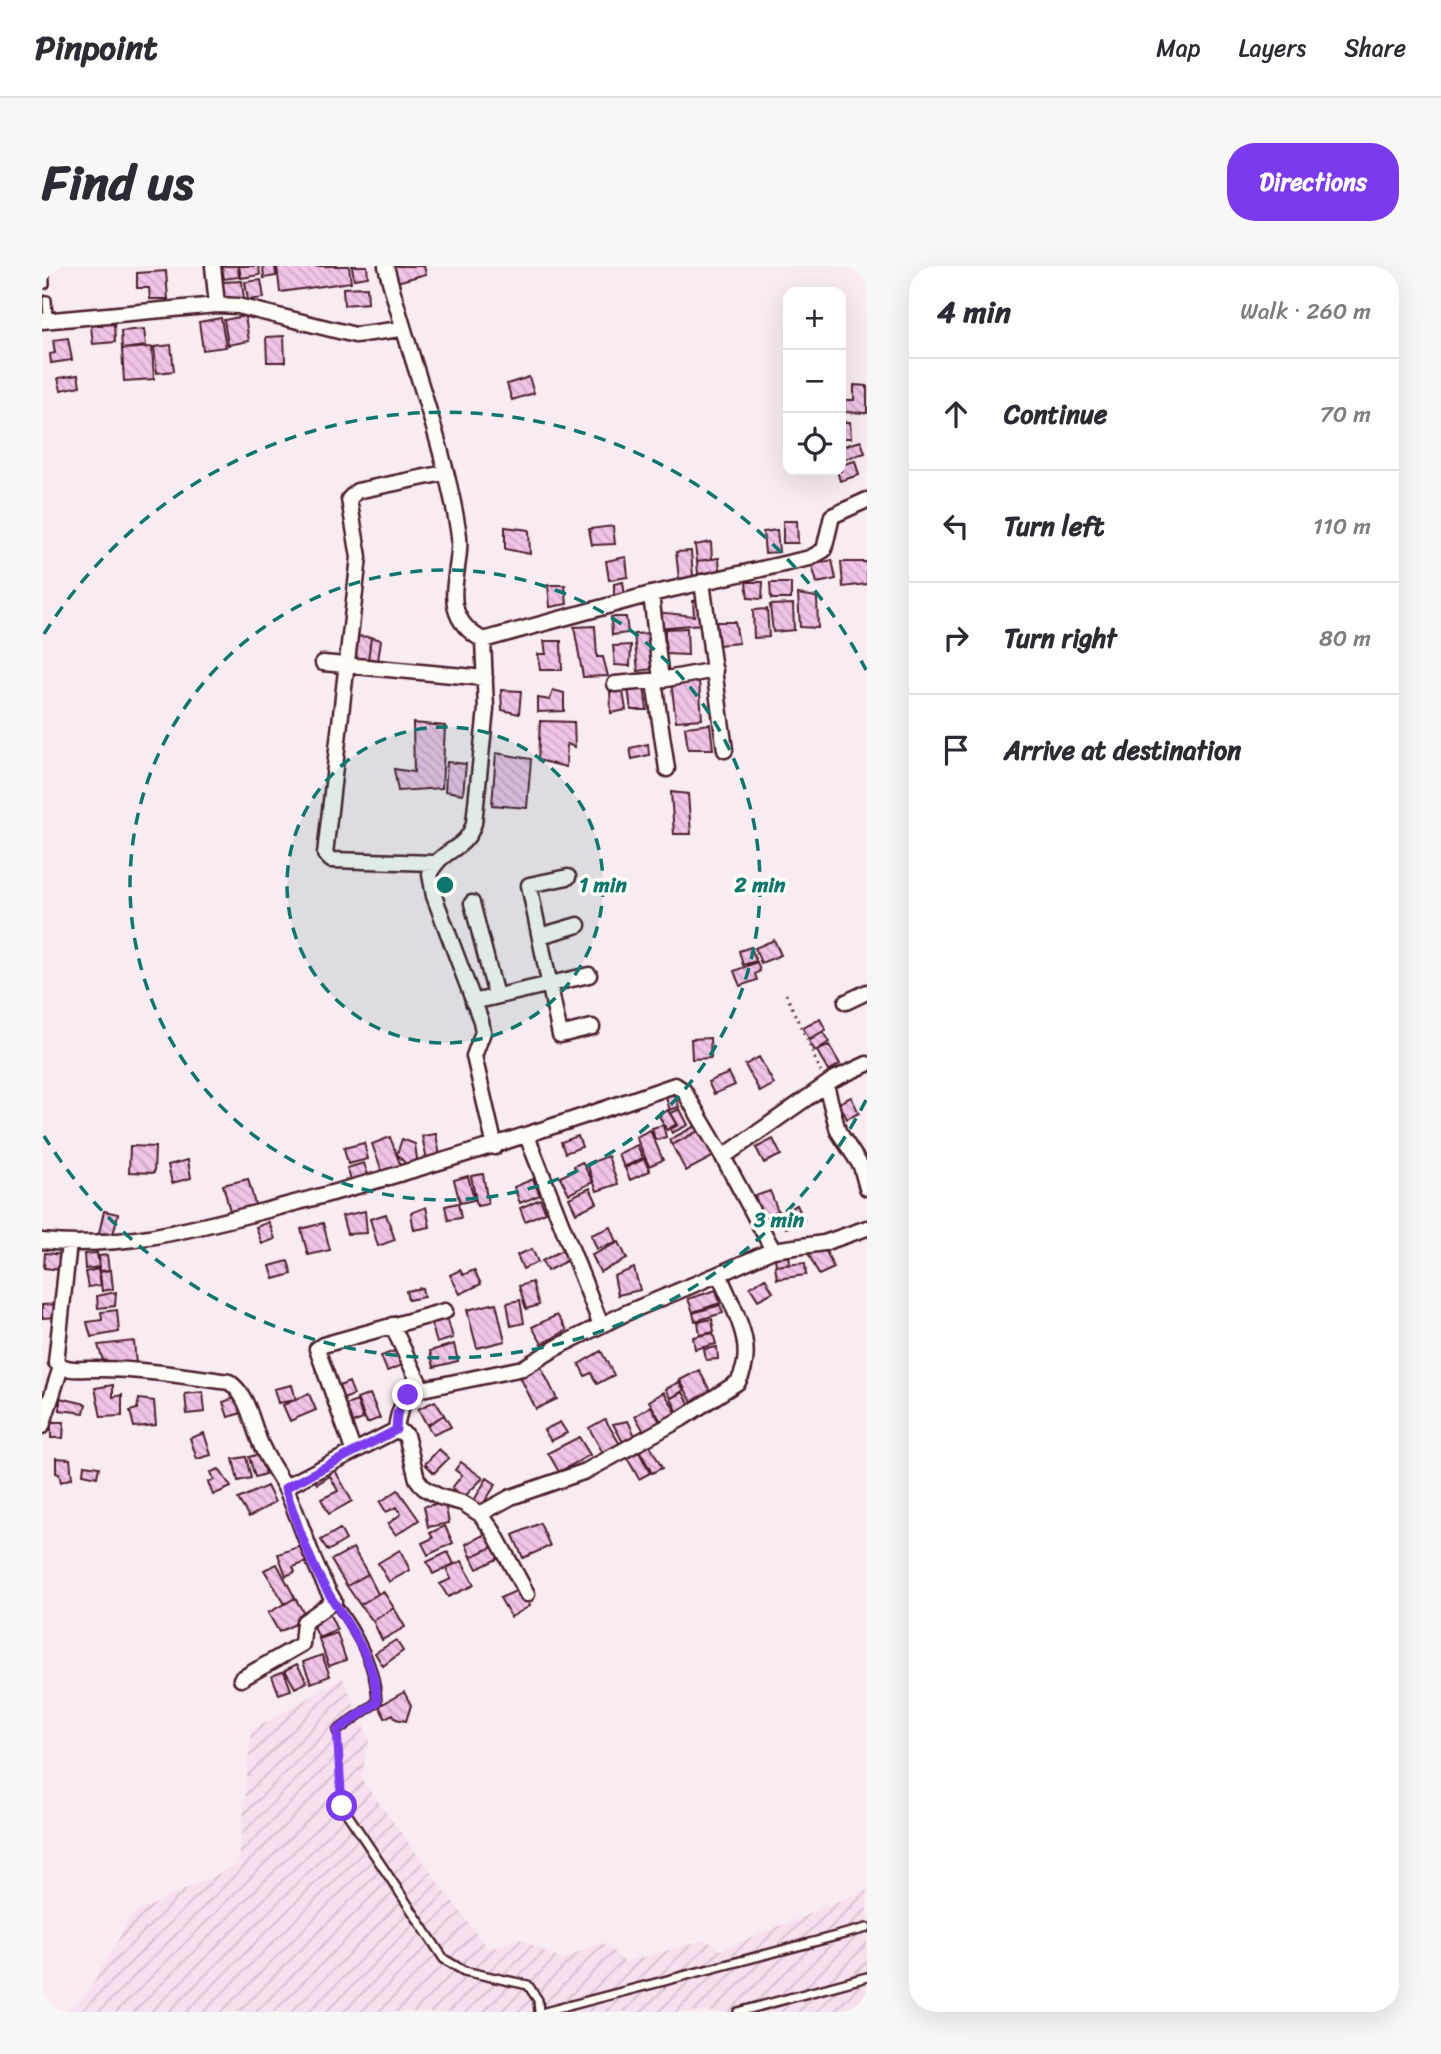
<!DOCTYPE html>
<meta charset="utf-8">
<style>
body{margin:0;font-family:Sriracha,sans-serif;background:#f7f7f7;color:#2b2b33}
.controls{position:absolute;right:21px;top:21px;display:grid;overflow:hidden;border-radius:14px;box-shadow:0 7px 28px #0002}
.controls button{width:63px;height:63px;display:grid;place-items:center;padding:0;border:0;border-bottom:2px solid #e1e1e2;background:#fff;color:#2b2b33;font:35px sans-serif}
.stop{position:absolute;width:21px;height:21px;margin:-16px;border:5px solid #7c3aed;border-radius:50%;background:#fff}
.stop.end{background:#7c3aed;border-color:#fff;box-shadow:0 2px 7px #0008}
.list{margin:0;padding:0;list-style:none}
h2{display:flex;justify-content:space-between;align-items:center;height:91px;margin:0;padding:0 28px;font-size:30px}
h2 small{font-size:23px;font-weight:400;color:#7c7c81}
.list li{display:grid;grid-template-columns:46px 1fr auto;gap:21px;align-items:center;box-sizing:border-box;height:112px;padding:0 28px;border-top:2px solid #e1e1e2}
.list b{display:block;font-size:26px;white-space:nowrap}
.list em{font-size:23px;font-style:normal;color:#7c7c81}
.icon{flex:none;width:38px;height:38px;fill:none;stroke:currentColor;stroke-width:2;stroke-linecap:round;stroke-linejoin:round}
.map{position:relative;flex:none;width:825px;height:1746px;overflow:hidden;border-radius:28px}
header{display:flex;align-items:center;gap:42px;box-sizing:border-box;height:98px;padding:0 35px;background:#fff;border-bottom:2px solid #e1e1e2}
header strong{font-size:33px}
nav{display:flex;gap:38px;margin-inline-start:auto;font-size:24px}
.intro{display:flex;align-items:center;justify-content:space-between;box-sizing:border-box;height:168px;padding:0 42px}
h1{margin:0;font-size:49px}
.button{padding:18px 32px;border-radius:28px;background:#7c3aed;color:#fff;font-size:24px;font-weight:700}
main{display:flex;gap:42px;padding:0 42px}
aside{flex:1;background:#fff;border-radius:28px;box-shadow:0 7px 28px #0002}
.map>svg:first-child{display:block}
.industrial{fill:url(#industrial-furrows)}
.building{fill:url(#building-back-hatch);stroke:#4a1f2b;stroke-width:2}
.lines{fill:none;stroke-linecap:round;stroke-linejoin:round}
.service-casing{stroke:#4a1f2b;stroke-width:12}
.minor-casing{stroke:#4a1f2b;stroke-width:19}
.path{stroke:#4a1f2b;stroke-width:2.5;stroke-dasharray:2 5;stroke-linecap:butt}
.service{stroke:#fdfcf7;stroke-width:7}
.minor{stroke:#fdfcf7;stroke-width:14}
.route{stroke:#7c3aed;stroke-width:9}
.ring{fill:none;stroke:#0f766e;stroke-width:3.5;stroke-dasharray:12 9}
.centre{fill:#0f766e;stroke:#fdfcf7;stroke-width:3.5}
.ring-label{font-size:21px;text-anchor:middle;font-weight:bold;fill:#0f766e;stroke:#fdfcf7;stroke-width:7;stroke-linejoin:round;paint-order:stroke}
</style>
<header>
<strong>Pinpoint</strong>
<nav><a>Map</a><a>Layers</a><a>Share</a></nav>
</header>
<div class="intro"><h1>Find us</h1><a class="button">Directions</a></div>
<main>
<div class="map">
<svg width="825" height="1746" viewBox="0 0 825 1746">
<defs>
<pattern id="industrial-furrows" width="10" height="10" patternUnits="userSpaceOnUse" patternTransform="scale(1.75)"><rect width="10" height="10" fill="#f7dfee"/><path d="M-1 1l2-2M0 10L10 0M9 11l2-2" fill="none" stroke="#d5bfcc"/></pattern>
<pattern id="building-back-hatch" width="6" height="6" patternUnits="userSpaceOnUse" patternTransform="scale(1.75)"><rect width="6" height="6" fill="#f1c3e6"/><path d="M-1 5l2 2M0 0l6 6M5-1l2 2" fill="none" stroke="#d0a7c5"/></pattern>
</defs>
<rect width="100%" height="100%" fill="#f9ebf2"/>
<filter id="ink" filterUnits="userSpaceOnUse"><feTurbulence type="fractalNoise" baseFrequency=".0143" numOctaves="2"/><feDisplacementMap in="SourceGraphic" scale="14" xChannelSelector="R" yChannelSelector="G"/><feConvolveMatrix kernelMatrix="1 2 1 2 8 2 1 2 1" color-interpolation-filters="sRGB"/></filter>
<g filter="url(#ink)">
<path class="industrial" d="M301 1412 327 1474 319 1513 446 1683 478 1673 520 1694 559 1676 583 1696 664 1674 679 1684 825 1624V1746H24L45 1728 91 1648 197 1598 209 1465Z"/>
<path class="building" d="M180 0H196L197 11 182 13Z
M197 0H217L218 9 199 12Z
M221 0H233L234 10 222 12Z
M235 0H307L309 16 238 26Z
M310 0H325L326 11 312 13Z
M346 0H382L384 8 351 17Z
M124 5 126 33H108L107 22H95V7Z
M219 14 222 32 206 34 203 16Z
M200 15 202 34 182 35 180 16Z
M325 21 326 37 302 39 301 22Z
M203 50 207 75 186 79 182 54Z
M179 52 184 81 161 84 157 56Z
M72 58 73 76 51 78 49 60Z
M102 63 104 80 80 83 79 65Z
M242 70 243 96H225L224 71Z
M26 72 30 94 9 97 8 88 13 87 11 74Z
M129 79 132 105 115 107 112 81Z
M110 81 112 113 82 115 80 83Z
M36 109 38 120 19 124 16 112Z
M487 111 492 127 470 134 465 118Z
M812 119 825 120V147L802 146 803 134H812Z
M799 156H808L809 172H799Z
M819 175 823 187 799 194V181Z
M813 195 817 209 798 215 795 205H799V199Z
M741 255H755L756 277H741Z
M571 260 573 278 550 279 547 263Z
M463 261 487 264 488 288 463 283Z
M735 264 737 286 723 287 721 266Z
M669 276 670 293 655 295 653 279Z
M649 285 651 311 637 313 634 286Z
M584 291 586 311 567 314 564 295Z
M677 292 678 305 656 308 655 295Z
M790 294 794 313 775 317 770 299Z
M799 296H825V318L801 321Z
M581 316 583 330 572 331V318Z
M704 316H721L720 333 706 332Z
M728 317H749V333H729Z
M506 319H523L525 338 508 341Z
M756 328 775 331 776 362 758 361Z
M662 334 660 358 615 362 614 346 652 350 651 335Z
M751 338 752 364 731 366 728 339Z
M725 343 727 371 712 372 711 344Z
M569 351H584L586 367 570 369Z
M674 356H693L697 377 677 379Z
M553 360 555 391H561L566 410 541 411 532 361Z
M645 362 646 389 623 388V363Z
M608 367 610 403 596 405 592 368Z
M312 370 329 371 326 394 309 390Z
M329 371 339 374 336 395 326 394Z
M502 375H519L520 404H498L496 388H504Z
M589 379 588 400 573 399 571 380Z
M629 415H657L660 453 634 455Z
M602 420 605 444H589L586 422Z
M459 424 479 425 477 448 460 444Z
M511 424 522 427V445L496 446V432L508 434Z
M568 424 581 425 584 444 569 447Z
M498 455 532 456 533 481 525 478 524 501 496 494Z
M371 457 403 460 400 522 356 525 352 503 372 506Z
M668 458 671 483H646L643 461Z
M606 478 607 489 590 493 588 482Z
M454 487 489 493 485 542 450 539Z
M405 496 424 498 421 528 403 525Z
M629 526 646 528 649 568H632Z
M732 674 739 689 719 697 713 682Z
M709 681 714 695 701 699 697 685Z
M715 696 718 705 713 708 715 714 698 720 692 705Z
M778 753 784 764 767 773 761 762Z
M781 766 787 776 773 785 767 775Z
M668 772 669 792 650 793 649 773Z
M787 779 798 798 786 805 775 785Z
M717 791 732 818 718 826 703 799Z
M687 807 693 819 672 828 666 816Z
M631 822 637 841 628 844 622 826Z
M809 831 817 847 805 853 797 837Z
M638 843 646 859 630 867 628 863 636 859 629 847Z
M626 844 634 858 625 864 617 850Z
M657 858 660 863 630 879 627 874Z
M621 859 624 871 613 874 610 862Z
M660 863 674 889 644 905 630 879Z
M608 864 621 894 607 900 594 871Z
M394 868 398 890 385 895 380 870Z
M536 870 540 881 523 887 519 876Z
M348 871 361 906 343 913 330 878Z
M360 873 373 878 376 900 368 903 355 888Z
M731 873 739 889 722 897 714 882Z
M322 877 326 893 306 898 302 882Z
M595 879 601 892 582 901 576 888Z
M88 880 113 881 112 907 87 906Z
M566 890 576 918 555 925 545 898Z
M602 893 608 905 588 914 583 902Z
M146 894 149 912 130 917 126 899Z
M540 896 551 916 527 928 518 911 533 904 532 900Z
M322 897 326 909 309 914 305 902Z
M441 908 446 938 435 940 429 910Z
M426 910 432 934 418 937 412 914Z
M206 913 214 942 189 949 181 919Z
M491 913 498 929 478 937 472 921Z
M548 922 555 937 534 947 527 932Z
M728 925 736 945 721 951 713 930Z
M498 933 504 946 483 955 478 942Z
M416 937 419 952 406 954 403 940Z
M755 939 762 954 744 962 738 948Z
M384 941 388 961 372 964 369 947Z
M62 945 76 948 71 969 57 967Z
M323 945 325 967 305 968 300 950Z
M344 948 353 974 336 980 328 953Z
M227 956 233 973 220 978 214 961Z
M281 957 288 984 266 989 259 963Z
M569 961 575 976 555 983 549 969Z
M577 976 585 993 558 1006 550 989Z
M782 981 792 1002 777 1009 767 989Z
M490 983 496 996 481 1003 475 989Z
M520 984 526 994 505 1005 500 995Z
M3 987 22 989 21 1004 2 1002Z
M55 987 57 1001 43 1003 42 988Z
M65 989 67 1004 58 1005 57 990Z
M747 989 748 998 734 1000 733 991Z
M246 995 250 1008 232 1013 228 1000Z
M763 997 764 1009 735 1013 733 1000Z
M592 1002 598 1024 576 1029 572 1010Z
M56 1003 59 1019 46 1021 43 1006Z
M69 1004 71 1023 60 1025 58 1006Z
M418 1004 421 1009 432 1004 439 1018 418 1028 408 1009Z
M723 1012 731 1026 716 1034 708 1021Z
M490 1016 497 1039 484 1043 477 1020Z
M380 1022 382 1031 366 1034 364 1025Z
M674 1024 678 1037 651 1046 646 1033Z
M74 1026 73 1040 56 1042 55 1030Z
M478 1034 482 1057 469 1060 465 1037Z
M454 1037 463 1075 435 1082 425 1044Z
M15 1038V1051L0 1052V1039Z
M678 1039 681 1047 653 1055 651 1047Z
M75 1044 77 1066 49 1071 45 1056 60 1054 59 1046Z
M515 1049 525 1064 500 1078 490 1061Z
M405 1051 411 1072 395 1077 389 1057Z
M670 1053 672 1066 658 1069 656 1056Z
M671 1067 674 1078 653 1083 651 1071Z
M92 1075 94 1099 63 1101 56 1079Z
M412 1078 416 1095 392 1101 388 1085Z
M675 1081 676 1093 664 1094 662 1083Z
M355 1084 361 1099 345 1105 339 1090Z
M559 1085 572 1109 555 1118 549 1107 543 1110 537 1098Z
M499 1101 515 1133 494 1143 478 1111Z
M657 1104 672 1132 653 1142 638 1114Z
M307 1116 312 1129 294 1136 289 1123Z
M637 1116 642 1124 629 1132 624 1123Z
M71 1119V1131L80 1129V1150L59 1151 53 1122Z
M250 1119 254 1134 236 1137 232 1123Z
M161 1126 163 1146 145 1148 143 1128Z
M622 1126 637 1151 621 1159 607 1135Z
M641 1126 650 1143 638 1150 629 1133Z
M267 1128 274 1144 248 1155 241 1139Z
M328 1128 338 1152 325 1157 315 1133Z
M198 1130 203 1146 186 1151 181 1136Z
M18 1132 44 1138 42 1147 18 1144Z
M97 1133 112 1135 114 1159 92 1161 88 1145 95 1143Z
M315 1135 321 1153 308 1158 301 1140Z
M393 1135 402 1149 385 1159 376 1143Z
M609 1140 619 1158 603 1167 593 1150Z
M402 1149 409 1161 391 1169 385 1159Z
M563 1153 579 1180 562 1189 547 1162Z
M586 1155 594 1172 581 1176 571 1158Z
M9 1156H22L21 1172H9Z
M518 1156 525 1167 509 1175 502 1164Z
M162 1167 169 1189 155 1193 148 1172Z
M537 1171 548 1189 517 1206 506 1187Z
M606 1176 620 1202 610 1207 596 1182Z
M397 1183 407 1192 392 1207 383 1198Z
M597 1186 608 1207 597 1213 585 1192Z
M217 1188 223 1208 213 1211 207 1191Z
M204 1191 209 1212 196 1215 191 1193Z
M14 1192 28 1193 30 1212 19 1216 17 1208 14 1207Z
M419 1196 441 1212 422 1231 410 1222 420 1209 413 1204Z
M289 1197 310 1235 287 1248 279 1233 296 1225 288 1210 275 1218 270 1208Z
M42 1199 57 1201 55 1211 41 1208Z
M177 1203 189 1221 171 1229 166 1216 172 1214 169 1206Z
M445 1212 454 1218 438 1243 430 1238Z
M225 1220 233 1236 207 1251 196 1233Z
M356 1224 377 1254 354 1269 346 1258 359 1248 355 1241 344 1246 338 1236Z
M403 1237 407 1257 386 1261 382 1240Z
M498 1257 508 1280 481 1292 471 1269Z
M403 1260 411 1277 386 1289 380 1277 391 1272 388 1267Z
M298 1263 304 1274 286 1285 279 1274Z
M445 1267 453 1280 429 1291 424 1278Z
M259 1280 265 1296 251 1301 253 1306 244 1310 236 1288Z
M453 1280 459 1291 435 1303 429 1291Z
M311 1282 326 1308 305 1320 289 1294Z
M358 1284 368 1304 347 1316 336 1297Z
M406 1286 412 1298 391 1308 385 1296Z
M420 1295 432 1319 406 1331 398 1318 409 1313 404 1302Z
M235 1298 253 1332 243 1338 222 1304Z
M326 1308 336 1328 318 1339 305 1320Z
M478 1323 488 1340 469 1351 458 1332Z
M341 1325 352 1342 331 1355 318 1339Z
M253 1332 265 1352 237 1366 226 1347Z
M352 1342 363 1361 340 1374 331 1355Z
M287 1347 295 1364 277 1372 269 1355Z
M295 1367 304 1394 287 1400 277 1373Z
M354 1374 361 1385 341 1400 333 1387Z
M280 1389 288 1410 269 1417 261 1396Z
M255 1398 265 1416 253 1422 243 1404Z
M242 1405 249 1424 237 1428 230 1410Z
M362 1426 369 1439 364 1455 354 1453 351 1448 343 1452 337 1440Z"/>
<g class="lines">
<g class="service-casing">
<path id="service" d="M2 0 3 18
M5 34 6 53
M292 1335C314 1364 334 1400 335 1436L295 1465
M300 1540 402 1693 422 1705 486 1719 496 1734 497 1746
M503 1746 825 1662
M696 1746 825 1711"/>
</g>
<g class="minor-casing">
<path id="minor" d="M171 0 175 39
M344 0C366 88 401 173 416 263 424 304 390 346 441 374L609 328 768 292 782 284 790 250 825 234
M0 55 175 39 196 40 313 69 359 63
M660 316 683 484
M609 328 619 414
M441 374 444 443 432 557C424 586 399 581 388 608L392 630 439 755 441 766 432 790 453 881
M281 397 443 412
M612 415 625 503
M573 418 619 414 673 404
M393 597 289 594 283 588 317 291 307 233 315 225 402 207
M526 611 487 619 518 769 550 761
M430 637 454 730
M498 670 536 659
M431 736 547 709
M804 736 825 726
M784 819 796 865 819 900 825 922
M485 870 559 1059
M681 891 731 984
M0 975C83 984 162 960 241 940 374 906 503 864 633 819L642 825 681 891 792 813 825 798
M27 977 14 1096C25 1107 42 1102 56 1103 100 1103 144 1110 187 1116 208 1130 210 1162 221 1183 227 1196 236 1208 243 1221 261 1259 270 1299 292 1335L262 1356 260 1378 199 1413
M350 1059 380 1123 481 1102 519 1079 584 1047 677 1008
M0 1160 19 1101
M354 1164C356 1144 361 1132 380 1123
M311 1184 275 1083 281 1079 403 1045
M243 1221 354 1164 364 1169 375 1213 382 1222 398 1231 421 1237 438 1248 451 1265 485 1328
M438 1248 469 1231 544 1205 639 1153 696 1116C717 1080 690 1042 677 1008L731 984 782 977 825 962"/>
</g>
<path class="path" d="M744 728 779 806
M296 1473 300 1529"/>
<use href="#service" class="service"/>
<use href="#minor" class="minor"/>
</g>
</g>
<g class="lines" filter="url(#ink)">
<path class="route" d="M300 1540 295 1465 335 1436C334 1388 300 1354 279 1314 263 1285 254 1252 243 1222L354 1164 355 1148 366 1129"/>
</g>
<circle cx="403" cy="619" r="158" fill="#0f766e" fill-opacity=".12"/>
<g class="ring">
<circle cx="403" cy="619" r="158"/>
<circle cx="403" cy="619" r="315"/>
<path d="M824 834A473 473 0 0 1 2 870M2 368A473 473 0 0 1 824 404"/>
</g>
<circle cx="403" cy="619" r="10" class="centre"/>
<g class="ring-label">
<text x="561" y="626">1 min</text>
<text x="718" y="626">2 min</text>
<text x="737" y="961">3 min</text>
</g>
</svg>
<div class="controls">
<button>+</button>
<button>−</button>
<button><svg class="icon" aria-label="locate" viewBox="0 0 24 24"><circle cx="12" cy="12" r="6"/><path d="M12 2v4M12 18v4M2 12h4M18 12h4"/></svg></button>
</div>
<div class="stop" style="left:300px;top:1540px"></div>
<div class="stop end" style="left:366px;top:1129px"></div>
</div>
<aside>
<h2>4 min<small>Walk · 260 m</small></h2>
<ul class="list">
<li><svg class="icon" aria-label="ahead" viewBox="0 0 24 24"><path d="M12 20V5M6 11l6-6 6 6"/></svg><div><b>Continue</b></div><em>70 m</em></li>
<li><svg class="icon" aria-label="left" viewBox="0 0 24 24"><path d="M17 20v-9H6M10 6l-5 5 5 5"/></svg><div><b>Turn left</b></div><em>110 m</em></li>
<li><svg class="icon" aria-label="right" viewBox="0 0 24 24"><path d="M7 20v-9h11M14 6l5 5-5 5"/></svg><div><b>Turn right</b></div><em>80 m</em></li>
<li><svg class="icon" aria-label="arrive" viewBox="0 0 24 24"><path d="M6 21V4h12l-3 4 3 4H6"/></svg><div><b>Arrive at destination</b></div></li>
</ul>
</aside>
</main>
